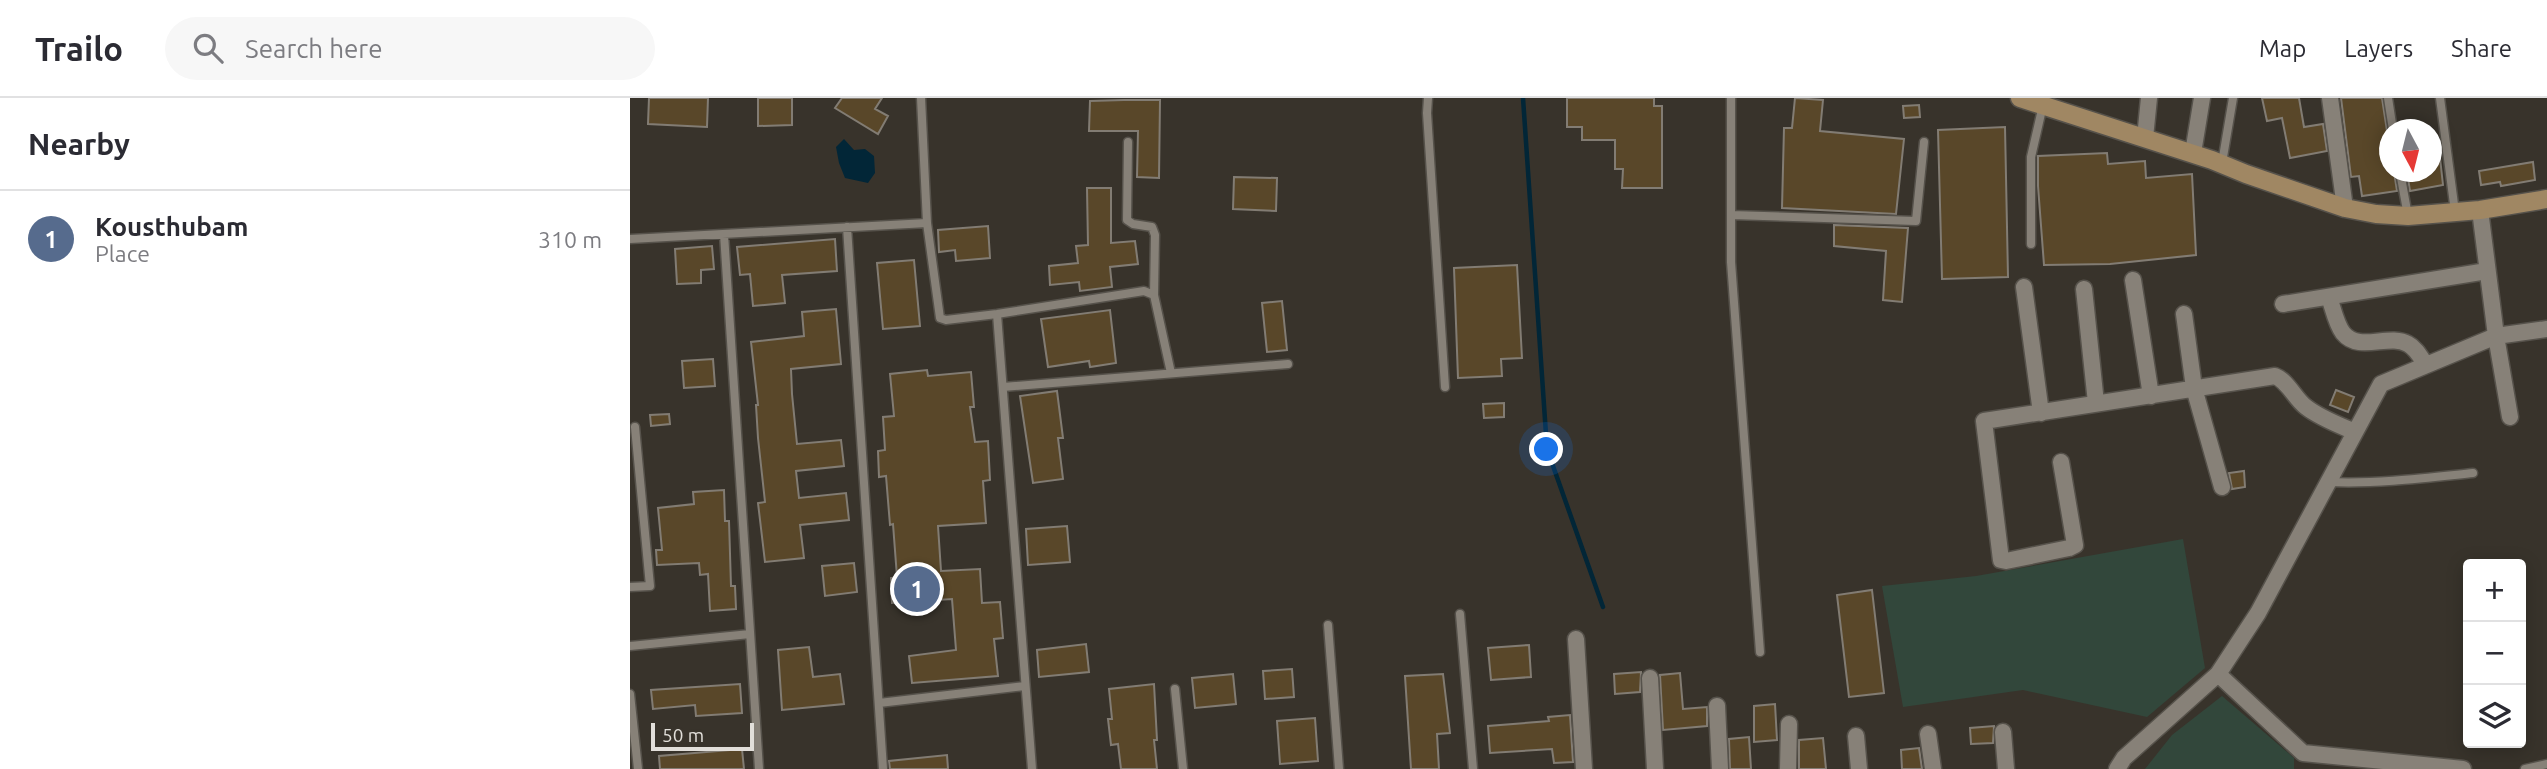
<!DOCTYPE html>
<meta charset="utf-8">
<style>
body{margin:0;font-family:Ubuntu,sans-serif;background:#f7f7f7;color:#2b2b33}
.controls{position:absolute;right:21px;bottom:21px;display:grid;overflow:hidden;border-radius:7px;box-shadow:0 4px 18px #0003}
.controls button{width:63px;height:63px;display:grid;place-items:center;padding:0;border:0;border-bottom:2px solid #e1e1e2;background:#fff;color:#2b2b33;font:35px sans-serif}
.compass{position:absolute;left:1749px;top:21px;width:63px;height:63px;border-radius:50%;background:#fff;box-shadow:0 4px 18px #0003;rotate:173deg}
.scale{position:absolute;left:21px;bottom:18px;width:103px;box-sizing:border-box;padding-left:7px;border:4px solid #e2dfda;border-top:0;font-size:19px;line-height:24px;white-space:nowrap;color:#e2dfda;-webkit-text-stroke:5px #38332b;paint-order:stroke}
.you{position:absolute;left:917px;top:352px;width:24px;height:24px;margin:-18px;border:5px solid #fff;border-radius:50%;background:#1a73e8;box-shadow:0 0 0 10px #1a73e833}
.badge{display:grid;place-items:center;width:46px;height:46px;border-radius:50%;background:#566b8d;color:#fff;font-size:23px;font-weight:700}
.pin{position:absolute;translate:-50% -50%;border:4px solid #fff;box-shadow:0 2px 7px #0006}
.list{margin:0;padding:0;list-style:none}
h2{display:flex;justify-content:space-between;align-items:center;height:91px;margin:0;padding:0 28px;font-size:30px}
h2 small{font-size:23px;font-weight:400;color:#7c7c81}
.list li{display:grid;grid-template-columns:46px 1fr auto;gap:21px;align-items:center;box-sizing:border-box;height:98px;padding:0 28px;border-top:2px solid #e1e1e2}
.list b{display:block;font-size:26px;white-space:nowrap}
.list p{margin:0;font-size:23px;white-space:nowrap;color:#7c7c81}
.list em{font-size:23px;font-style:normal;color:#7c7c81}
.icon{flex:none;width:38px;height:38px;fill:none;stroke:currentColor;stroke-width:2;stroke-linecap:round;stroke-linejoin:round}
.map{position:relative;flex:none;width:1917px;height:671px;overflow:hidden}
header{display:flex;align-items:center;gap:42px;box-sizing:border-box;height:98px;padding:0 35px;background:#fff;border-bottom:2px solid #e1e1e2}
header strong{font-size:33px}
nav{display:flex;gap:38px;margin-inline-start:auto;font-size:24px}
.search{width:490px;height:63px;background:#f7f7f7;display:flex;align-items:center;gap:18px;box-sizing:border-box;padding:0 24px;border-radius:38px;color:#7c7c81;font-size:26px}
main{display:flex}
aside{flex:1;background:#fff}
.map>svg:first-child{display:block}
.green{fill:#32473b}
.water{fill:#022637}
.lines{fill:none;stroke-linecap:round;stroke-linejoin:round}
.stream{stroke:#022637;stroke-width:4.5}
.building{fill:#594729;stroke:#827c73;stroke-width:2}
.lane-casing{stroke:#56524b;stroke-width:11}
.street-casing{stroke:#56524b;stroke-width:19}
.secondary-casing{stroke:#56524b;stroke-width:21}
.lane{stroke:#878178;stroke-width:8}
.street{stroke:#878178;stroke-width:16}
.secondary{stroke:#a08763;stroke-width:18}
</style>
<header>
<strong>Trailo</strong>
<div class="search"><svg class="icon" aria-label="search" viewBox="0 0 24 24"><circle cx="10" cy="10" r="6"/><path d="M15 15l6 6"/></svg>Search here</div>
<nav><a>Map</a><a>Layers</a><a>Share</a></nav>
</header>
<main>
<aside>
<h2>Nearby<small></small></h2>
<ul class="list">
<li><span class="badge">1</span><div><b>Kousthubam</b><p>Place</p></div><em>310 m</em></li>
</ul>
</aside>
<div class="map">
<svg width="1917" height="671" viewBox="0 0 1917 671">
<rect width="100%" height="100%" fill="#38332b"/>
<path class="green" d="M1553 441 1575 570 1517 619 1393 592 1273 609 1252 488 1346 478Z
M1592 598 1664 660V671H1515L1542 637Z"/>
<path class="water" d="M214 41 224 52 235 51 244 58 245 75 238 85 215 80 209 65 206 49Z"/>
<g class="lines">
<path class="stream" d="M893 0 917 351 973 509"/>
</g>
<path class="building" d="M19 0H78L77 29 18 26Z
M128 0H162V27L128 28Z
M212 0H252L245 11 258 18 248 36 205 10Z
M937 0H1024V8H1032V90H992L993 71H985V42H952V29H937Z
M1165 0 1193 2 1190 33 1274 41 1266 116 1152 110 1154 30H1162Z
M1632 0H1669L1674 29 1693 26 1697 53 1660 60 1652 20 1637 23Z
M1711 0H1752L1757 33 1760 37V74H1764L1767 93 1732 98 1729 78 1721 79Z
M494 2H530L529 80 507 79 508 33H459L460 3Z
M1289 7 1290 19 1274 20 1273 8Z
M1375 29 1378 179 1312 181 1308 32Z
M1802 51H1809L1813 87 1780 93 1777 74H1802Z
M1477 55 1478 66 1515 63 1516 80 1562 76 1566 157 1480 166 1414 167 1408 88V58Z
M1903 64 1905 82 1871 88 1870 84 1851 87 1849 73Z
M604 79 647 80 646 113 603 111Z
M457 90H481V145L505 143 508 166 480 169 482 189 450 193 449 184 420 187 419 168 448 165 446 148 458 147Z
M1204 127 1278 130 1272 204 1253 202 1256 153 1204 148Z
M358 128 360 160 326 163 325 152 309 154 308 132Z
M205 141 207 173 152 177 155 205 123 208 120 176 110 177 107 149Z
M82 148 84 171 71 172V185L47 186 45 151Z
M284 162 290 228 253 231 247 165Z
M887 167 892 260 871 261 872 278 828 280 824 170Z
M652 203 657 252 637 254 632 205Z
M206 211 211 266 161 271 162 296 167 346 211 342 214 368 166 373 169 400 216 395 219 422 170 427 174 460 135 464 128 405 135 404 128 340 126 307H128L121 244 174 238 172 214Z
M480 212 486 265 460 269 459 263 418 269 411 221Z
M83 261 85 288 54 290 52 263Z
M297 272 298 278 341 274 344 309H340L345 344 358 343 360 382 353 383 356 425 308 428 311 473 350 471 352 505 370 504 373 540 364 541 368 578 282 585 279 558 326 552 322 501 262 505 261 480 267 479 263 426 260 427 256 378 249 379 248 353 255 352 253 319 264 318 260 276Z
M1706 292 1724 299 1718 314 1700 307Z
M427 293 433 340H428L433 381 403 385 390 298Z
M874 305V319L854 320 853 306Z
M39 316 40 326 21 328 20 317Z
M1614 373 1615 389 1602 391 1599 375Z
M94 392 95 423H99L101 488H105L106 511 80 513 78 476 70 477 69 465 27 467 26 452H32L28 410 64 406 63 394Z
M437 428 440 464 398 467 396 431Z
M224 465 227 494 195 498 192 468Z
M1242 492 1254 595 1219 599 1207 497Z
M456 546 459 574 409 579 407 552Z
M899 547 901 579 861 582 858 550Z
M179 549 183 579 210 576 214 606 152 612 148 552Z
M662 571 664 599 635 601 633 573Z
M1011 574 1010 594 985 596 984 576Z
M1050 575 1053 611 1077 609V628L1033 632 1030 577Z
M603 576 606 606 565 610 562 580Z
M813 576 820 635 807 636 809 671H781L775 578Z
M110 586 112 615 66 618 65 607 23 611 21 592Z
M524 586 527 642H524L527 671H491L488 646 481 647 478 621H482L479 591Z
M1145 606 1147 642 1124 644V608Z
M940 617 943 664 924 665 922 651 860 655 858 628 919 623 918 619Z
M685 620 688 663 650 666 647 623Z
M1364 628 1363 645 1341 646 1340 630Z
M1119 639 1121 671H1100L1099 641Z
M1193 640 1196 671H1169V642Z
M1289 650 1292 671H1272L1271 652Z
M112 651 114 671H30L29 658Z
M317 657 318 671H260L259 663Z"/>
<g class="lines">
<g class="lane-casing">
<path id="lane" d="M291 0 297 125 310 220 316 222 367 216 514 193 524 197 541 275
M798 0 797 15 815 289
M1101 0V164L1130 554
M1758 0 1763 32
M1810 0 1825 114
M498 44 497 122 503 126 522 129 525 137 524 197
M1592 65 1603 0
M1770 74 1778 118
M1101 117 1286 123 1294 44
M217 129 253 671
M94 136 129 671
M0 141 297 125
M1401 146V59L1413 7
M367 216 402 671
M373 289 658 266
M1699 384C1747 386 1795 380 1843 375
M0 489 20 488 5 329
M830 516 843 671
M698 527 709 671
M0 548 120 536
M545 591 553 671
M0 596 8 671
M249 605 395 588
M1895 671 1917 666"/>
</g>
<g class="street-casing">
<path id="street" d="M1700 0 1715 110
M1515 40 1519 0
M1563 55 1572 0
M1503 182 1521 298
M1394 189 1411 315
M1454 191 1466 305
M1699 199C1703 210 1706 226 1713 235 1729 255 1759 235 1778 246 1786 250 1791 260 1796 267
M1653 206 1857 173
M1554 216 1564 290 1592 389
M1880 319 1866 238 1917 231
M1431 364 1445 447 1439 450 1376 463 1371 462 1354 323 1645 278C1658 283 1665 301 1676 309 1690 320 1709 327 1725 334
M946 541 954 671
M1588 576 1673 655 1833 671
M1020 580 1025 671
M1087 608 1090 671
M1373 634 1376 671
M1298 636 1303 671
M1226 638 1229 671
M1158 671 1159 626
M1487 671 1494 660 1588 576 1628 515 1751 286 1866 238 1850 112"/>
</g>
<g class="secondary-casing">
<path id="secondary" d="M1390 0 1582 62 1616 76 1715 110 1746 116 1778 118 1850 112 1917 101"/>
</g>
<use href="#lane" class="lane"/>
<use href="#street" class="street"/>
<use href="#secondary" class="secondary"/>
</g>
</svg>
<div class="controls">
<button>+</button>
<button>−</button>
<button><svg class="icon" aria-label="layers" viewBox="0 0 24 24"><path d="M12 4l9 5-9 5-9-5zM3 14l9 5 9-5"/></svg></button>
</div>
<svg class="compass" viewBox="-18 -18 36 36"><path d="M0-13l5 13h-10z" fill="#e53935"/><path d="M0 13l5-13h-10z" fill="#7c7c81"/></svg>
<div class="scale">50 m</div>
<div class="you"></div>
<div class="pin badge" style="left:287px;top:491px">1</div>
</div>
</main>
